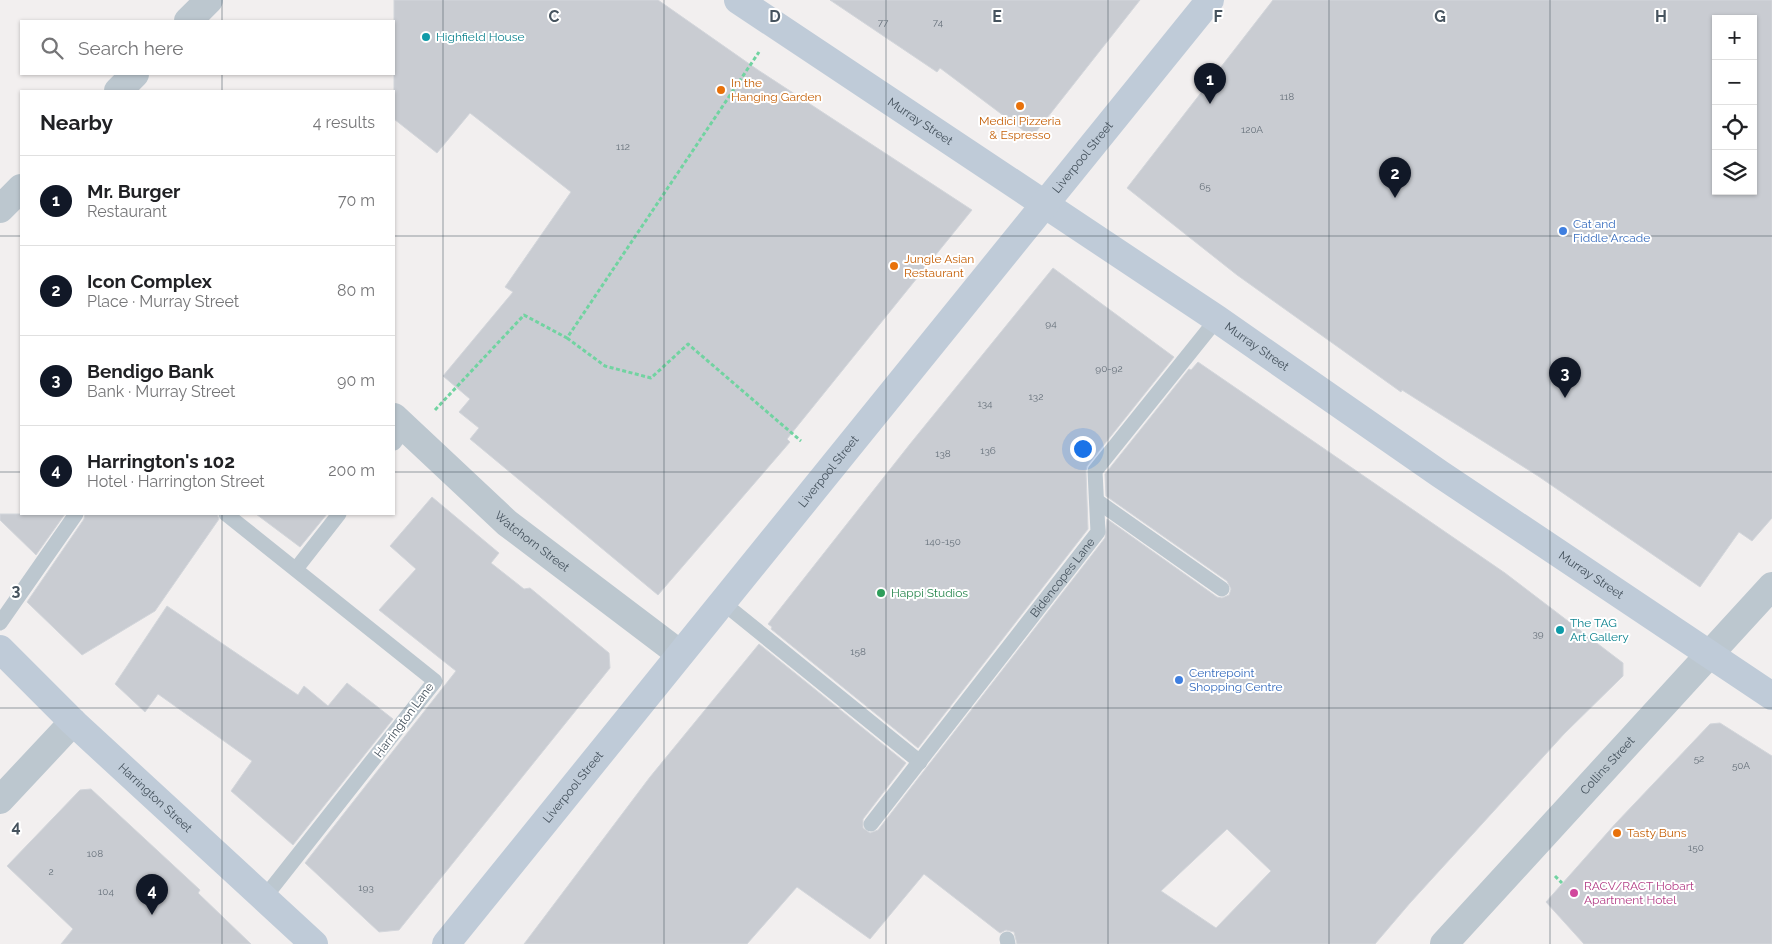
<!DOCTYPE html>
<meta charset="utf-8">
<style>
body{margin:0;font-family:Raleway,sans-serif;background:#f6f6f6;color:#202124}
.controls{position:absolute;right:15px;top:15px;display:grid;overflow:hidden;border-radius:0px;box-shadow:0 1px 4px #0004}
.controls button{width:45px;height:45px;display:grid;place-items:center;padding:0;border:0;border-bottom:1px solid #e0e0e0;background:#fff;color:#202124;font:25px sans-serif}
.you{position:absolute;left:1082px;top:448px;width:18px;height:18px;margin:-12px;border:4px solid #fff;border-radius:50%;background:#1a73e8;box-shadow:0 0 0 8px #1a73e833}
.badge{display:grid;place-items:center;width:32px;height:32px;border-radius:50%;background:#111827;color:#fff;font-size:16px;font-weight:700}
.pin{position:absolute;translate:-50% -41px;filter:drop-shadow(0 1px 2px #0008)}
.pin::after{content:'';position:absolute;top:26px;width:18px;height:15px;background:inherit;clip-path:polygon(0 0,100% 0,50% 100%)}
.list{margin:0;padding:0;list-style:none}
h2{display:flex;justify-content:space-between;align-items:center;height:65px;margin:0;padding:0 20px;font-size:21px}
h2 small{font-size:16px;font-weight:400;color:#757577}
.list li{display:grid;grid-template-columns:32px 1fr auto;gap:15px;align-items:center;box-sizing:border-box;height:90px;padding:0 20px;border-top:1px solid #e0e0e0}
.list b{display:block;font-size:19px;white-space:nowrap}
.list p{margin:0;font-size:16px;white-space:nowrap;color:#757577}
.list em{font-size:16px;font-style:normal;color:#757577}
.icon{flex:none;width:28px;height:28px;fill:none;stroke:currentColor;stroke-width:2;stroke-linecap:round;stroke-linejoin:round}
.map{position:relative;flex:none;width:1772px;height:944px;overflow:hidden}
.search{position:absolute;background:#fff;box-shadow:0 1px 4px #0004;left:20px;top:20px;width:375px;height:55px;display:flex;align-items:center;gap:12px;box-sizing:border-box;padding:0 18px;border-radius:0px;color:#757577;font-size:19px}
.panel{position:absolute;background:#fff;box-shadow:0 1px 4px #0004;left:20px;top:90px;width:375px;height:425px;border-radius:0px}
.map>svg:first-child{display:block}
.building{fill:#c9ccd2;stroke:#d3d6db;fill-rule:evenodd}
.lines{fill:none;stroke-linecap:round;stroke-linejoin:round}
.path{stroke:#71d3a1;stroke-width:3;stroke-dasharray:4 2.5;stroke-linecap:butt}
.service{stroke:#bcc7cf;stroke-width:15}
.minor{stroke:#bcc7cf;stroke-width:28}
.tertiary{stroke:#bcc7cf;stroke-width:28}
.secondary{stroke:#bfcbd8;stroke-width:28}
.grid{fill:none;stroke:#46535e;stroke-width:1;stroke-opacity:0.55}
.culture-dot{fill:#0f9aa8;stroke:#fff;stroke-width:2}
.food-dot{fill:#e8710a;stroke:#fff;stroke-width:2}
.shop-dot{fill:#3f7fe0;stroke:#fff;stroke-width:2}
.leisure-dot{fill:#2e9e5b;stroke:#fff;stroke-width:2}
.hotel-dot{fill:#d1479c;stroke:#fff;stroke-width:2}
.labels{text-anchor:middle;stroke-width:4;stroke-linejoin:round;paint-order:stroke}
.number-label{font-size:10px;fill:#67717b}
.culture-label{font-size:12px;fill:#0d838f;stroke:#fff;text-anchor:start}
.food-label{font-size:12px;fill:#c56008;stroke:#fff;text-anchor:start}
.street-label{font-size:12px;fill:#46535e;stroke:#fff}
.shop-label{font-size:12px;fill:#366cbe;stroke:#fff;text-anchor:start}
.leisure-label{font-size:12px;fill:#27864d;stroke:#fff;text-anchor:start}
.hotel-label{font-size:12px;fill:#b23c85;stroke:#fff;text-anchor:start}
.grid-label{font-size:16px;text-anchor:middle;font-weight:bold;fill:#46535e;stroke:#fff;stroke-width:4;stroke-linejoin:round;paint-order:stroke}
</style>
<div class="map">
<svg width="1772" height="944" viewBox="0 0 1772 944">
<rect width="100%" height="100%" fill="#f2efef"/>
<path class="building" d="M394 0H658L758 70 972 210 787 439 790 442 658 595 470 439 479 428 459 412 470 399 443 376 513 292 505 287 571 192 470 113 437 153 394 119Z
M830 0H1140L1032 137 940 68 937 72Z
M1273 0H1772V518L1752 541 1739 532 1700 587 1538 476 1402 390 1401 392 1237 275 1127 188ZM1716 19H1753V191H1716Z
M1053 268 1174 357 1087 466 1086 471 1088 529 918 748 771 629 772 627 768 624 910 444Z
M1198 362 1505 573 1623 663V676L1564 734 1410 903 1375 944H1017L1014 932 1006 930 1000 933 924 874 870 939 797 887 747 944H524L650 777 759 644 906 763 863 819V828L870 833 878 830 1105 538 1107 519 1217 597 1222 598 1229 595 1231 589 1227 581 1106 496 1105 474 1189 369 1191 370ZM1227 829 1271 871 1216 928 1161 891Z
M432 497 499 553 491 563 524 589 530 588 609 653 610 668 399 930 379 932 305 863 456 671 379 610 416 569 390 546Z
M0 514H65L36 555 0 520Z
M85 514H217L219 519 155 611 82 655 27 602 84 519Z
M256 514H327L300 547Z
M167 606 298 695 304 686 328 706 347 683 393 719 293 845 231 791 252 761 158 694 145 712 115 684Z
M1720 723 1772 756V944H1584L1546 902 1616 823 1710 724Z
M91 789 200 890 198 893 251 944H61L73 929 7 866 80 790Z"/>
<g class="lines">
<path class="path" d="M567 338 605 366 651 378 688 344 801 441
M435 410 524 315 567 338 759 52
M1555 876 1562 883"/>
<g class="service">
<path d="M394 443 406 427"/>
<path d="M1097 501 1222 589"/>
<path d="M226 514 435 681 264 898"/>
<path d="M296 569 339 514"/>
<path d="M722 602 920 762"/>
<path d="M0 623 76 514"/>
<path id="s1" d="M871 824 1098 532 1095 471 1217 319"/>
<path d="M1007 939 1008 944"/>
</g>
<g class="minor">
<path id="s2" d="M394 417 507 523 680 654"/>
<path d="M0 800 73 722"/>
<path id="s3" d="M1444 944 1772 586"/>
</g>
<path class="tertiary" d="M188 21 209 0
M118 91 135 74
M0 209 21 188"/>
<g class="secondary">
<path id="s4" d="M738 0 1217 319 1440 474 1772 696"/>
<path id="s5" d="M0 649 73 722 314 944"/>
<path id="s6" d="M446 944 1210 0"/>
</g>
</g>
<path class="grid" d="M222 0V21M443 0V944M664 0V944M886 0V944M1108 0V944M1329 0V944M1550 0V944M222 74V91M0 236H21M394 236H1772M0 472H21M394 472H1772M222 514V944M0 708H1772"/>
<g class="culture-dot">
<circle cx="426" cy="37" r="5"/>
<circle cx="1560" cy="630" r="5"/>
</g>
<g class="food-dot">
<circle cx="721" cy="90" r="5"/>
<circle cx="1020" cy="106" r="5"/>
<circle cx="894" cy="266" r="5"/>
<circle cx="1617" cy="833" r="5"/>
</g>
<g class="shop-dot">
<circle cx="1563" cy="231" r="5"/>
<circle cx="1179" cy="680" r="5"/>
</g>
<circle class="leisure-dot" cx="881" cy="593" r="5"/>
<circle class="hotel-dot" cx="1574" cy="893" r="5"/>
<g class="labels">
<g class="number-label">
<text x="883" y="26">77</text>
<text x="938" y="26">74</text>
<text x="1287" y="100">118</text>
<text x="1252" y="133">120A</text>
<text x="623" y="150">112</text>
<text x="1205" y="190">65</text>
<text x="1051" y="327">94</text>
<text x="1109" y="372">90-92</text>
<text x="1036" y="400">132</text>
<text x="985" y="407">134</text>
<text x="988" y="454">136</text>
<text x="943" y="457">138</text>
<text x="943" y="545">140-150</text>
<text x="1538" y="637">39</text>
<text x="858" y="655">158</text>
<text x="1699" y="762">52</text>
<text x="1741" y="769">50A</text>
<text x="1696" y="851">150</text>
<text x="95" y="857">108</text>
<text x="51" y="875">2</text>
<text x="366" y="891">193</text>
<text x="106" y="895">104</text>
</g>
<g class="culture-label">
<text x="436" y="41">Highfield House</text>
<text x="1570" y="627">The TAG<tspan x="1570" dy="14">Art Gallery</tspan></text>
</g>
<g class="food-label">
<text x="731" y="87">In the<tspan x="731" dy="14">Hanging Garden</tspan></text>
<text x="1020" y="125" text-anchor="middle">Medici Pizzeria<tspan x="1020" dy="14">&amp; Espresso</tspan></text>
<text x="904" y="263">Jungle Asian<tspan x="904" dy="14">Restaurant</tspan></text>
<text x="1627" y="837">Tasty Buns</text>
</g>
<g class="street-label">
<text dy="4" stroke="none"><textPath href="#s4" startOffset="219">Murray Street</textPath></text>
<text dy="4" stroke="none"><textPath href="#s6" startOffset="1012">Liverpool Street</textPath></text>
<text dy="4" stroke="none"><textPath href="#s4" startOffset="624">Murray Street</textPath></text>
<text dy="4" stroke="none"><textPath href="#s6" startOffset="608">Liverpool Street</textPath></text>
<text dy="4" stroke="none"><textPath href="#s2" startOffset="186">Watchorn Street</textPath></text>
<text dy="4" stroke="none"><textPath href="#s4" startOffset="1029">Murray Street</textPath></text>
<text dy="4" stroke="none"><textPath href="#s1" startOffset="312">Bidencopes Lane</textPath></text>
<text transform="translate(404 720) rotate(-53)" y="4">Harrington Lane</text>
<text dy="4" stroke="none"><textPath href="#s3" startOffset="242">Collins Street</textPath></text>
<text dy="4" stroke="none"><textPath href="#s6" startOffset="202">Liverpool Street</textPath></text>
<text dy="4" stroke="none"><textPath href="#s5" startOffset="215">Harrington Street</textPath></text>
</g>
<g class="shop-label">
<text x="1573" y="228">Cat and<tspan x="1573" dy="14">Fiddle Arcade</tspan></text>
<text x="1189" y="677">Centrepoint<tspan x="1189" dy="14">Shopping Centre</tspan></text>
</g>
<g class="leisure-label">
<text x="891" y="597">Happi Studios</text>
</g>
<g class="hotel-label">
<text x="1584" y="890">RACV/RACT Hobart<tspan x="1584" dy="14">Apartment Hotel</tspan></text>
</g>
</g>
<g class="grid-label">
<text x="554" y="22">C</text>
<text x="775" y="22">D</text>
<text x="997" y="22">E</text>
<text x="1218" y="22">F</text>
<text x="1440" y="22">G</text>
<text x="1661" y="22">H</text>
<text x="16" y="596">3</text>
<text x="16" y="832">4</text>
</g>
</svg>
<div class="controls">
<button>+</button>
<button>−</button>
<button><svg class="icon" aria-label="locate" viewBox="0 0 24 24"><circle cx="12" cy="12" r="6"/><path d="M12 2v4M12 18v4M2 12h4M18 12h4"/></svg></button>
<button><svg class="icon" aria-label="layers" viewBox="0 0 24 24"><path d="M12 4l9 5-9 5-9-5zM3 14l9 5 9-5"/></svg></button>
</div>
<div class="you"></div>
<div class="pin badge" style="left:1210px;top:104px">1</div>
<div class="pin badge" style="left:1395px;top:198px">2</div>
<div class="pin badge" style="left:1565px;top:398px">3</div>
<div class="pin badge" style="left:152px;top:915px">4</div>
<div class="search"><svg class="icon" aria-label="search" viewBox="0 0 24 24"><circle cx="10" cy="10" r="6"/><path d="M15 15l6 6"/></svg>Search here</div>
<section class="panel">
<h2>Nearby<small>4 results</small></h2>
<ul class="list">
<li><span class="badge">1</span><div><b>Mr. Burger</b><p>Restaurant</p></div><em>70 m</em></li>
<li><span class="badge">2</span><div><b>Icon Complex</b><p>Place · Murray Street</p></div><em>80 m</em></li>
<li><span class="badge">3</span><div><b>Bendigo Bank</b><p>Bank · Murray Street</p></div><em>90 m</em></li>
<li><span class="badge">4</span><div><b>Harrington's 102</b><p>Hotel · Harrington Street</p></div><em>200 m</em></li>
</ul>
</section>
</div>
